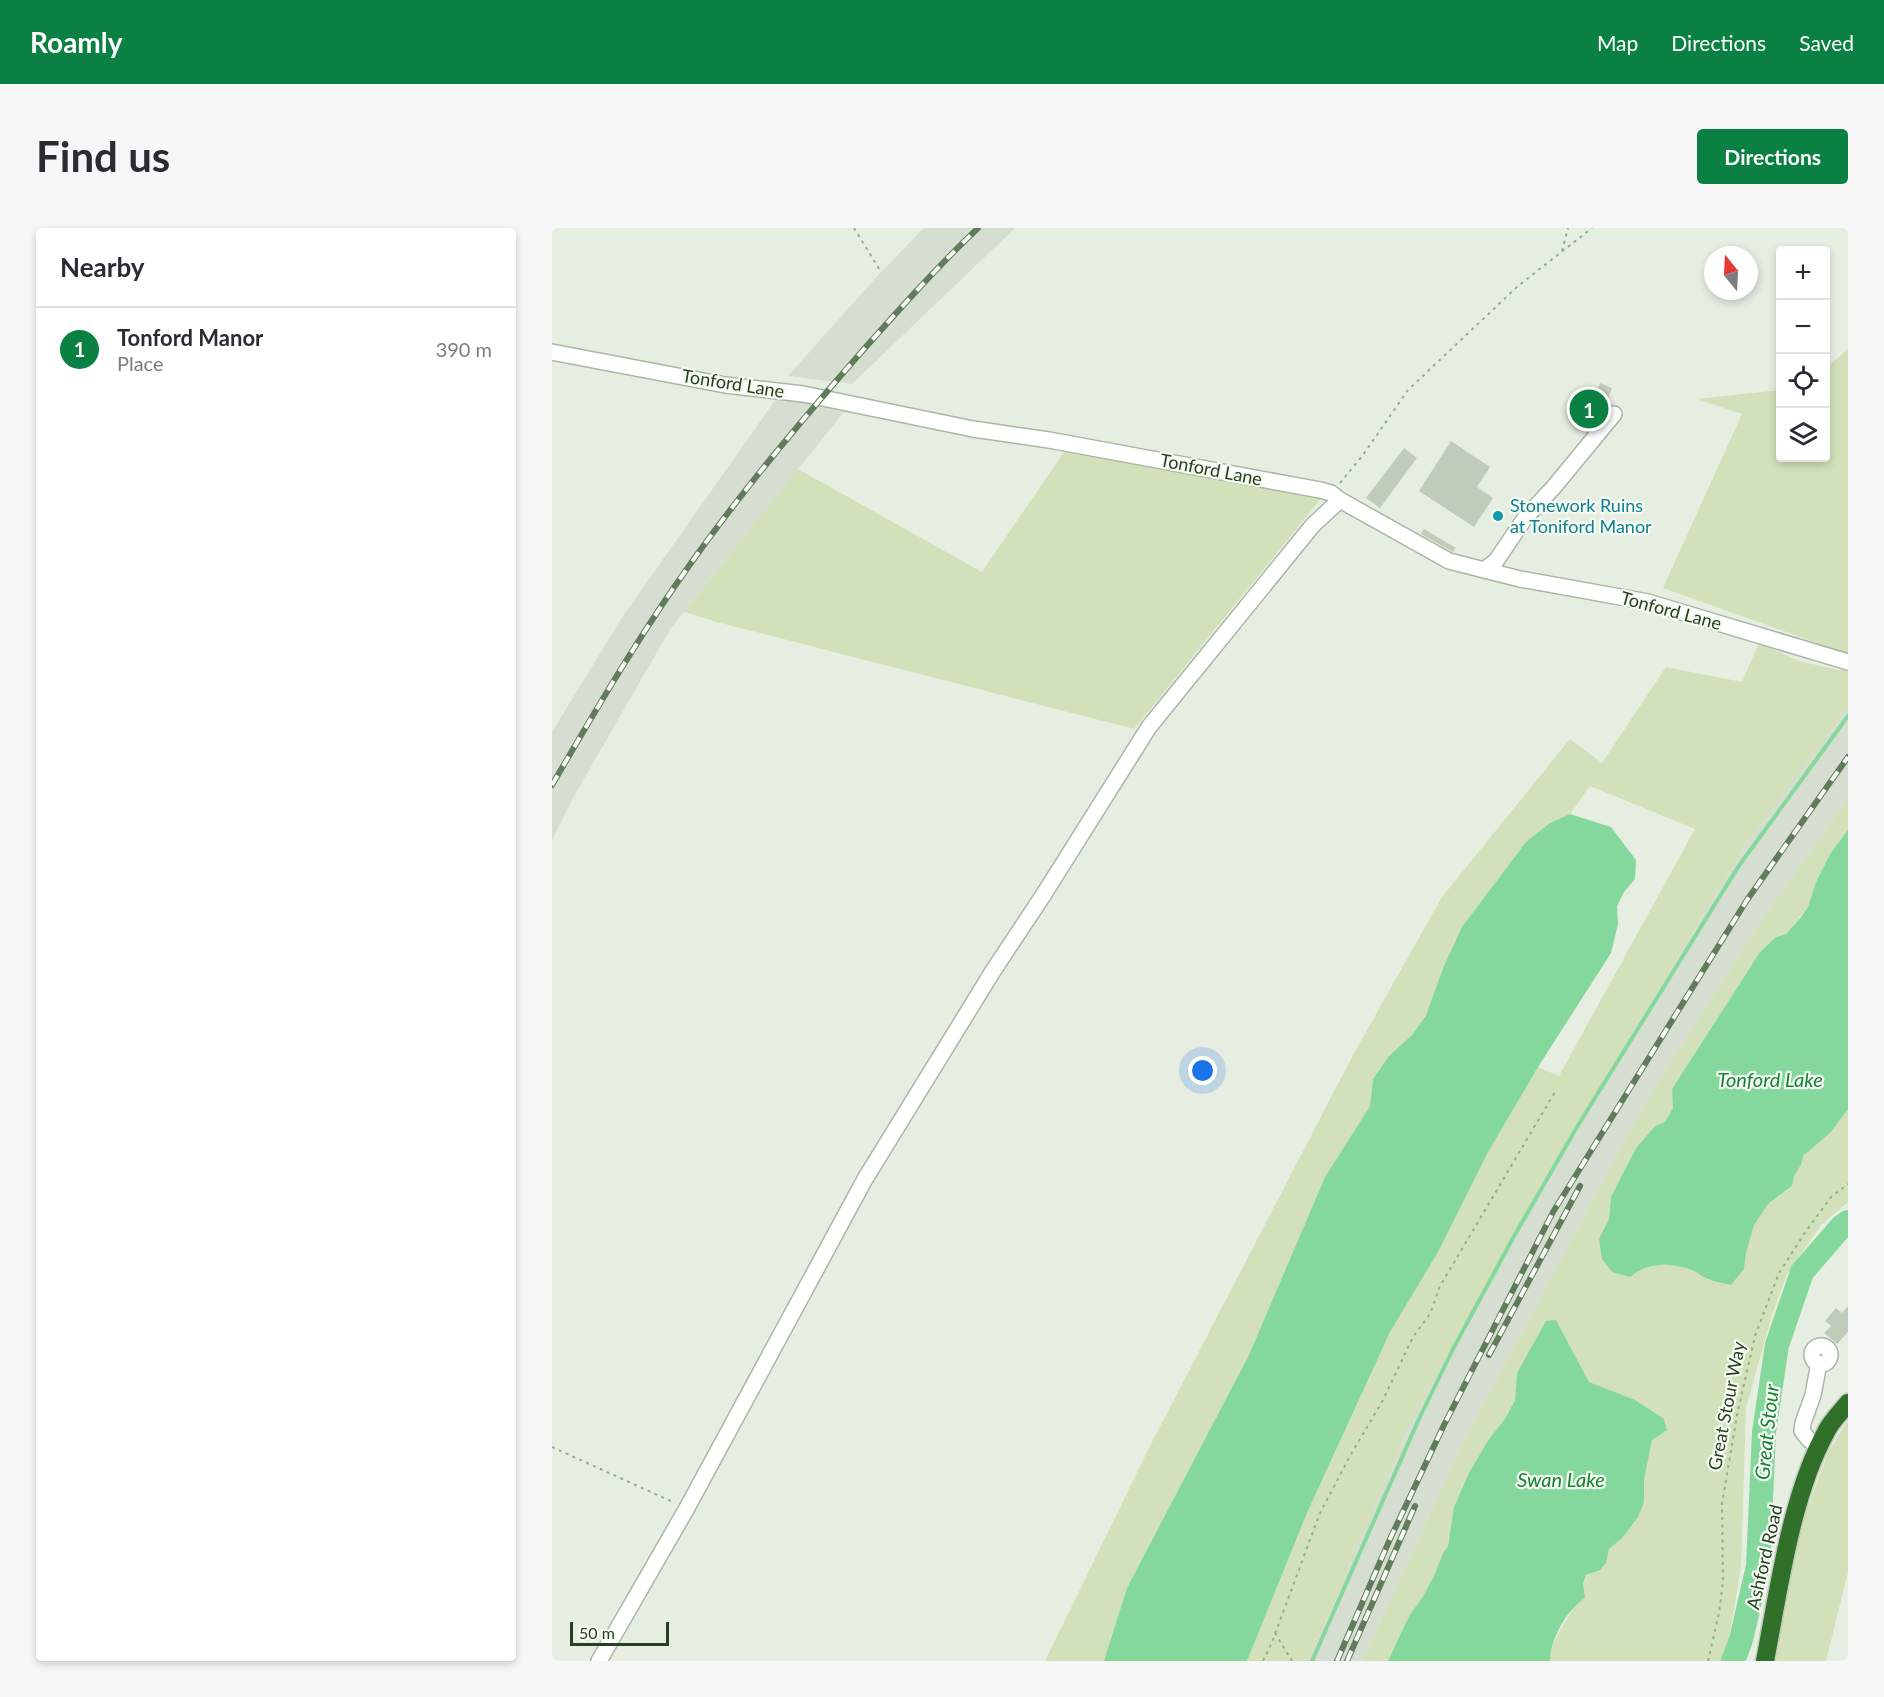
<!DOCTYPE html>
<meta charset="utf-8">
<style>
body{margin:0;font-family:Lato,sans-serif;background:#f7f7f7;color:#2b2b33}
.controls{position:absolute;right:18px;top:18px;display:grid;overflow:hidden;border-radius:6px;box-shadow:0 3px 9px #0003}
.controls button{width:54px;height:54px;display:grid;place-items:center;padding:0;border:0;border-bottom:2px solid #e1e1e2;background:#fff;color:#2b2b33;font:30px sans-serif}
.compass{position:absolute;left:1152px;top:18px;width:54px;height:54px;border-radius:50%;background:#fff;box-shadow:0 3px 9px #0003;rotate:342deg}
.scale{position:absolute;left:18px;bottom:15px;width:99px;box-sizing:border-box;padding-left:6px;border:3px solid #264120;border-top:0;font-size:16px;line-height:21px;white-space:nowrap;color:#264120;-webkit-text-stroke:4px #f6faf3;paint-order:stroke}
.you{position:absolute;left:651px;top:843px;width:21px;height:21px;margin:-15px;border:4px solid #fff;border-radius:50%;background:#1a73e8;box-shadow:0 0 0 9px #1a73e833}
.badge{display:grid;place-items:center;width:39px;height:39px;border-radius:50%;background:#0b8043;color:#fff;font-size:20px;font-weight:700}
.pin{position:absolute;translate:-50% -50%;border:3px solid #fff;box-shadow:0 2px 6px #0006}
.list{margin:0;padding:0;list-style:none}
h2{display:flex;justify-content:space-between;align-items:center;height:78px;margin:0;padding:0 24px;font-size:26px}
h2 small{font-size:20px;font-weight:400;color:#7c7c81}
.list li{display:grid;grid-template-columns:39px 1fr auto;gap:18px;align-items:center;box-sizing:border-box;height:84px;padding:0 24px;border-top:2px solid #e1e1e2}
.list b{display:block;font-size:22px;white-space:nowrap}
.list p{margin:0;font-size:20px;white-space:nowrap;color:#7c7c81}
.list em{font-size:20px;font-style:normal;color:#7c7c81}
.icon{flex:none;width:33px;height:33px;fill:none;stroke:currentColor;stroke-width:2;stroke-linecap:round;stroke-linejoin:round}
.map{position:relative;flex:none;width:1296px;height:1433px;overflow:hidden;border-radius:6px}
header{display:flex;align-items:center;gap:36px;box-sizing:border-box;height:84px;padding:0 30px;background:#0b8043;color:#fff}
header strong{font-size:28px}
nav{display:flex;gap:33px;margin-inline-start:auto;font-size:21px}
.intro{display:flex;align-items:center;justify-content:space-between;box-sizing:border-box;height:144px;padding:0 36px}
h1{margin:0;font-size:42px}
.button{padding:15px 27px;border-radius:6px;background:#0b8043;color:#fff;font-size:21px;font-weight:700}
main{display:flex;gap:36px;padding:0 36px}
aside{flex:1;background:#fff;border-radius:6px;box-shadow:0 3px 9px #0003}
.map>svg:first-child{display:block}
.built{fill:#d5ded0}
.green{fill:#d2e1b9}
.water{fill:#85d89b}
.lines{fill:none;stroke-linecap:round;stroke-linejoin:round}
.stream{stroke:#85d89b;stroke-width:4}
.river{stroke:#85d89b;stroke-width:24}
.building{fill:#c0ccba}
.minor-casing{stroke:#a9b7a4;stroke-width:18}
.highway-casing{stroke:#c2cac1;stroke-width:21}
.path{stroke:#8bb580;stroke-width:2;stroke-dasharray:3 4.5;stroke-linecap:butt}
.minor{stroke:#fff;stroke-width:15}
.highway{stroke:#307029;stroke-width:18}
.rail-casing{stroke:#607c5b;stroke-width:6}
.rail{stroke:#f6faf3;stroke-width:4;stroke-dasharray:11;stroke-linecap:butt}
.culture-dot{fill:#0f9aa8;stroke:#f6faf3;stroke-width:2}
.labels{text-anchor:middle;stroke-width:4.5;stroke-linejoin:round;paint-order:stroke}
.street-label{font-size:18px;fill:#264120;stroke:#f6faf3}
.culture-label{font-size:18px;fill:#0d838f;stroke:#f6faf3;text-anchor:start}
.water-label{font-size:20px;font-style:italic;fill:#148332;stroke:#f6faf3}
</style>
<header>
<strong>Roamly</strong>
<nav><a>Map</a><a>Directions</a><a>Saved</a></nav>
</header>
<div class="intro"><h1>Find us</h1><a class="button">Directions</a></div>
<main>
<aside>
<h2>Nearby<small></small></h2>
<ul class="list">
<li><span class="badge">1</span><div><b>Tonford Manor</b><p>Place</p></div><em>390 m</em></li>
</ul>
</aside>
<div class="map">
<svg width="1296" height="1433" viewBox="0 0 1296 1433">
<rect width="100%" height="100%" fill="#e6eee2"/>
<path class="built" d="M372 0H463L300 156 236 148 329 44Z
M226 168 292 184 119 400 22 568 0 612V504L69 391Z
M1291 438 1296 440V570L1208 695 1098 866 914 1209 810 1433H754L858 1195 896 1119 1022 897 1191 621 1281 497 1264 479Z"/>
<path class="green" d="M1296 121V426L1111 360 1190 186 1145 171 1228 162V230H1274V140Z
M512 224 611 238 772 267 582 501 165 394 132 384 246 241 430 344Z
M1207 415 1247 433 1296 444V478L1191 621 1001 935 858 1195 756 1433H695L755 1285 838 1104 886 1024 935 926 986 839 1007 848 1143 601 1038 558 1018 586 998 595 860 807 837 828 821 851 818 878 773 949 696 1129 552 1433H493L599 1216 801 827 890 669 1018 511 1050 535 1114 439 1190 454Z
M1296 570V602L1278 626 1264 654 1256 679 1234 706 1224 709 1208 724 1120 861 1121 880 1113 894 1103 898 1084 920 1059 969 1057 991 1047 1011 1086 1042 1106 1037H1124L1143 1042 1155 1051 1179 1057 1192 1041 1194 1025 1202 997 1216 976 1240 959 1242 948 1249 937 1251 928 1278 905 1296 881V974L1270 996 1235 1046 1221 1084 1207 1133 1194 1180 1189 1339 1176 1416 1172 1433H998C999 1410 1015 1395 1024 1375 1028 1366 1031 1356 1034 1347L1048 1342 1054 1335 1057 1321 1070 1309 1092 1274V1252L1100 1212 1115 1202 1082 1172 1037 1154 1004 1092 965 1145 963 1172 953 1191 937 1211 902 1279 896 1318 891 1325 882 1348 870 1370 857 1388 836 1433H810L914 1209 1098 866 1208 695Z
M1296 1192V1344L1274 1433H1222L1247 1304 1276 1224Z"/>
<path class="water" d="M1018 586 1059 599 1084 632 1083 651 1072 664 1065 678 1066 696 1059 725 986 839 935 926 886 1024 838 1104 755 1285 695 1433H552L575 1360 696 1129 773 949 818 878 821 851 837 828 860 807 874 787 892 738 910 699 974 614 998 595Z
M1296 602V881L1278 905 1251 928 1249 937 1242 948 1240 958 1216 976 1202 997 1194 1025 1192 1041 1179 1057C1172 1055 1163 1054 1156 1051 1150 1049 1146 1044 1140 1042 1119 1034 1095 1034 1078 1049L1060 1044 1050 1031 1047 1011 1057 991 1059 969 1084 920 1103 898 1113 894 1121 880 1120 861 1208 724 1224 709 1234 706 1249 689 1256 679 1264 654 1278 626Z
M1004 1092 1037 1154 1083 1172 1112 1191 1115 1202 1100 1212 1092 1252V1274L1086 1289 1070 1310 1057 1321 1054 1335 1048 1342 1034 1347 1031 1356 1033 1370C1014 1383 999 1410 998 1433H836L857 1388 870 1370 882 1348 891 1325 896 1318 902 1279 917 1245 937 1211 953 1191 963 1172 965 1145 994 1093Z"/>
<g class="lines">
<path class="stream" d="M760 1433 866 1193 901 1121 961 1010 1025 899 1186 639 1296 488"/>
<path class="river" d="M1181 1433 1189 1412 1206 1338 1212 1204 1225 1117 1250 1044 1289 999 1296 994"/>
</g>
<path class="building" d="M1048 155 1060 160 1049 187 1040 197 1020 188 1028 170 1040 175Z
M899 213 938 239 925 259 941 270 922 299 867 263Z
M852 220 865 230 828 280 814 270Z
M872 301 904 320 901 324 869 306Z
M1296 1078V1104L1285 1116 1272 1105 1279 1098 1273 1093 1284 1080 1290 1085Z"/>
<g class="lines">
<g class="minor-casing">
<path id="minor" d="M0 124 173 157 251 166 421 201 497 212 768 262 779 265 788 272 897 333 968 351 1096 374 1296 434
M932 342 944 333 973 290 1001 260 1062 186
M1260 1127a9 9 0 1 1 18 0a9 9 0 1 1-18 0Z
M1267 1135 1261 1167 1251 1195 1250 1203 1257 1212 1267 1217
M47 1433 135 1280 313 951 441 743 492 666 597 499 761 297 788 272"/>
</g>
<g class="highway-casing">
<path id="highway" d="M1213 1433C1227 1361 1239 1268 1274 1204 1279 1193 1289 1184 1296 1175"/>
</g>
<path class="path" d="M302 0 329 44
M1010 23 1016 0
M788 255 811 227 856 162 966 58 1040 0
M0 1219 121 1274
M723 1405 740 1433
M711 1433 720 1414 768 1285 798 1228 831 1172 861 1109 878 1086 888 1058 1003 864
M1156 1433 1167 1385 1171 1354 1170 1276 1185 1187 1203 1108 1227 1045 1252 1006 1279 969 1296 956"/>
<use href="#minor" class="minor"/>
<use href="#highway" class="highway"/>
<g class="rail-casing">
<path id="rail" d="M0 557C42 485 84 413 132 345 185 269 244 199 305 129 344 85 383 41 426 0
M937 1127 1028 958
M785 1433 838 1311 892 1197 1001 984 1195 672 1296 529
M795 1433 863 1278"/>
</g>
<use href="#rail" class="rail"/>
</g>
<circle class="culture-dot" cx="946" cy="288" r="6"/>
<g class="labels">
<g class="street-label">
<text transform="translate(181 156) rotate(9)" y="6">Tonford Lane</text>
<text transform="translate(659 242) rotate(11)" y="6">Tonford Lane</text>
<text transform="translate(1119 383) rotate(15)" y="6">Tonford Lane</text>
<text transform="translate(1175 1178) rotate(-79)" y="6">Great Stour Way</text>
<text transform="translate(1213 1329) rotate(-77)" y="6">Ashford Road</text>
</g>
<g class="culture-label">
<text x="958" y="284">Stonework Ruins<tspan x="958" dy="21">at Toniford Manor</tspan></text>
</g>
<g class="water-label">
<text x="1218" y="859">Tonford Lake</text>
<text transform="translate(1215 1204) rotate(-84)" y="7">Great Stour</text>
<text x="1009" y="1259">Swan Lake</text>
</g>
</g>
</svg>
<div class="controls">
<button>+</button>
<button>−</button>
<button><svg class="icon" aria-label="locate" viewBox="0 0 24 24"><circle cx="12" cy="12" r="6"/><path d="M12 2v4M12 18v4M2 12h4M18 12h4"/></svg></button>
<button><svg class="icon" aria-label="layers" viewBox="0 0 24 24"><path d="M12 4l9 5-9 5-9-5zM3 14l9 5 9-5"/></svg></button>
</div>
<svg class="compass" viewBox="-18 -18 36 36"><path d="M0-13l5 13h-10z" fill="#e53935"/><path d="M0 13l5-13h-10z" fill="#7c7c81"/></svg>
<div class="scale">50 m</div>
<div class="you"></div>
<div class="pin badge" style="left:1037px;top:181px">1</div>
</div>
</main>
